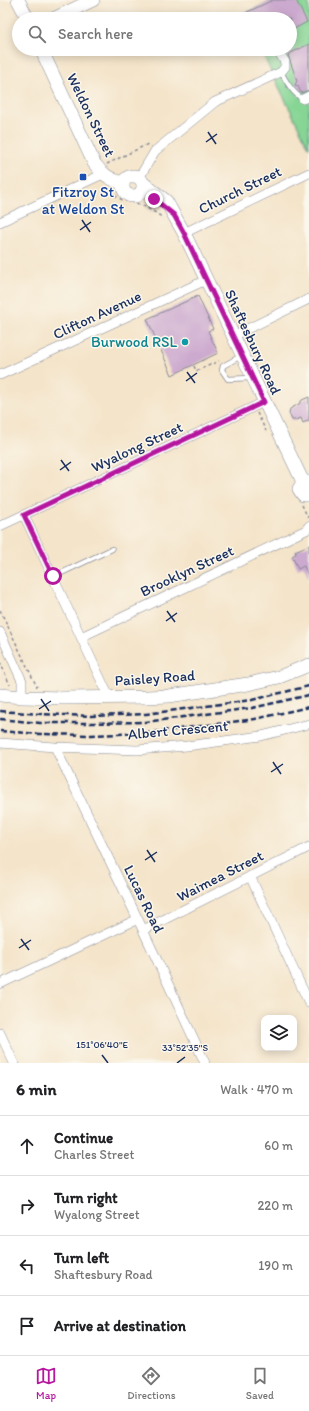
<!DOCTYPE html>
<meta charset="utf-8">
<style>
body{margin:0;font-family:Itim,sans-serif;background:#f2f2f2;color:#202124}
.controls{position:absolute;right:12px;bottom:12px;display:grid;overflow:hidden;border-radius:8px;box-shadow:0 2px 10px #0003}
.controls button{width:36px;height:36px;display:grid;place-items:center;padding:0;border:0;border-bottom:1px solid #e0e0e0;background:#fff;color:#202124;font:20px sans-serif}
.stop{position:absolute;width:12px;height:12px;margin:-9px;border:3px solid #b5179e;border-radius:50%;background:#fff}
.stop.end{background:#b5179e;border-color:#fff;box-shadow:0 1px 4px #0008}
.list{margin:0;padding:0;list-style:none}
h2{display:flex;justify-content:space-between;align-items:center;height:52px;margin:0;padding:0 16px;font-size:17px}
h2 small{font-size:13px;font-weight:400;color:#757577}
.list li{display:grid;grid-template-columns:26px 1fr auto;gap:12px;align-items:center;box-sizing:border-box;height:60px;padding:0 16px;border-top:1px solid #e0e0e0}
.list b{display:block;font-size:15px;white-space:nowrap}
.list p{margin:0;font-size:13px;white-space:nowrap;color:#757577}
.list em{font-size:13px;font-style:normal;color:#757577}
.icon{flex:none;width:22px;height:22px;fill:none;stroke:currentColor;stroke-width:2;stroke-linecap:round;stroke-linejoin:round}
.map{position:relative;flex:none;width:309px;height:1063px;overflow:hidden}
.search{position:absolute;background:#fff;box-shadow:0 2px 10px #0003;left:12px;right:12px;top:12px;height:44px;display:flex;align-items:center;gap:10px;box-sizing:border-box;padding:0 14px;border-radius:22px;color:#757577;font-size:15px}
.sheet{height:292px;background:#fff}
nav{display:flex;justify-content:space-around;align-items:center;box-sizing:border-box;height:56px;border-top:1px solid #e0e0e0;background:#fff;font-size:11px;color:#757577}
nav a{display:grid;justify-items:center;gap:2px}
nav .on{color:#b5179e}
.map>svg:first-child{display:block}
.green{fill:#86d594;stroke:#508279}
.building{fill:#cca9cf}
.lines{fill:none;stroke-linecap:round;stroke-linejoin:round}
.lane-casing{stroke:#888a94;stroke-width:6}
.street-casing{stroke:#888a94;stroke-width:10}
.secondary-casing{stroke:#888a94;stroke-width:14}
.path{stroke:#888a94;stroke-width:1.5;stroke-dasharray:3 3;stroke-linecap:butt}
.lane{stroke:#fff;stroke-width:4.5}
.street{stroke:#fff;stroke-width:9}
.secondary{stroke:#fff;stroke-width:13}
.rail{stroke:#1b2f5e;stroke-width:2.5;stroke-dasharray:6 3;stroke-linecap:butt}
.route{stroke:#b5179e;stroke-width:5}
.ticks{fill:none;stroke:#1b2f5e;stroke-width:1.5}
.transit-dot{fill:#1a4fb4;stroke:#fbf7ec;stroke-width:1.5}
.culture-dot{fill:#0f9aa8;stroke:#fbf7ec;stroke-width:1.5}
.labels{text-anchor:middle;stroke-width:3;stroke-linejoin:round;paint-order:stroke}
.street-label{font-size:15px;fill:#1b2f5e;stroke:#fbf7ec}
.transit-label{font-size:15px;fill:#164399;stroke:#fbf7ec}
.culture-label{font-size:15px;fill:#0d838f;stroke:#fbf7ec;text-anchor:end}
.ticks-label{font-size:10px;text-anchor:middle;fill:#1b2f5e;stroke:#fbf7ec;stroke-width:3;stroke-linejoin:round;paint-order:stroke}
</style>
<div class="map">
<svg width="309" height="1063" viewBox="0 0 309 1063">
<rect width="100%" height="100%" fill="#fbf7ec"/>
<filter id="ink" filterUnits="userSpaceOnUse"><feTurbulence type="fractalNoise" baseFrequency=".025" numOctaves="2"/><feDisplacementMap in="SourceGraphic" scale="8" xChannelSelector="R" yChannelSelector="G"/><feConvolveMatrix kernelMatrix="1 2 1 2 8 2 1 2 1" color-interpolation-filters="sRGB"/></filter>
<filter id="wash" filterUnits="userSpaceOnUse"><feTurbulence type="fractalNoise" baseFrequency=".012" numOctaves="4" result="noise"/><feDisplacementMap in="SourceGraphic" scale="16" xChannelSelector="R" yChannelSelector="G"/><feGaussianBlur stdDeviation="0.9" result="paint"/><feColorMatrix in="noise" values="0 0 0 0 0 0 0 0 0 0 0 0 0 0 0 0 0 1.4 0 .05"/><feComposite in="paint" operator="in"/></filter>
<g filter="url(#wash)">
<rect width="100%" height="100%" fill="#f4e4c9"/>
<path class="green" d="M273 0H309V148L260 49H290V19H246L243 14Z"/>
<g id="blocks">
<path class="building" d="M273 0H296L307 22 290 31V19H246L243 14Z
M309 44V90L301 93 298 86 295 85 297 81 288 55 289 54Z
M198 296 213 329 208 331 218 353 172 375 147 319Z
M309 397V420L303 423 301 418 296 420H292L289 413 290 409 299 404 302 400Z
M309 545V578L304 566 298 569 292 556 296 554 295 551Z"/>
</g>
</g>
<g filter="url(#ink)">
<use href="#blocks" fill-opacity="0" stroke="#888a94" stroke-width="1"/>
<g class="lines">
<g class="lane-casing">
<path id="lane" d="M281 72C286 81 293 94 303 99
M241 356 223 366 222 370 228 379 251 378
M53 577 112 549"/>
</g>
<g class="street-casing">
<path id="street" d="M303 99 309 96
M139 178 155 151 215 102 281 72 285 67V62L280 54
M0 222 103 174
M184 233 309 173
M233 336 309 299
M0 375 206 280
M24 515 109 697
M0 526 264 402
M0 632 22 681V697
M81 637 306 530 309 526
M0 743 55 747 137 750 187 746 261 736 309 724
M55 747 143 930 205 1063
M250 876 309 1003
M143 930 309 847
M0 984 138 919
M0 1033 14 1063"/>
</g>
<g class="secondary-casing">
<path id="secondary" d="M18 0 28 19
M53 19 93 0
M41 49 94 163C102 174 110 180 123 183
M123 186a10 10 0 1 1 20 0a10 10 0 1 1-20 0Z
M143 183 166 201 184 233 303 482
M309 482H303L299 489 303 495H309
M0 695 22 697 64 698 147 697 169 696 248 684 279 677 309 665"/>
</g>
<path class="path" d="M107 164 150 143
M111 190C123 204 124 199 138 204 147 207 156 213 163 218
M194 366 196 371 219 361
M257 413 266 431
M302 505 308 518
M0 610 37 687
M0 662 10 685"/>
<use href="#lane" class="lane"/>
<use href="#street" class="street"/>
<use href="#secondary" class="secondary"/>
<path class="rail" d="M0 711 41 714 91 716 146 714 252 700 309 686
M0 719 40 723H91L146 722 252 708 309 695
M0 731 40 734 91 735 147 733 255 719 309 707"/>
</g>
</g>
<g class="lines" filter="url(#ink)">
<path class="route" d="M53 576 24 515 264 402 184 233 174 215 154 199"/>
</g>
<path class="ticks" d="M208 132 216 144M206 142 217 134M82 220 90 232M80 230 91 222M187 372 195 383M186 381 197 373M61 460 69 471M60 470 71 462M167 611 175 622M166 621 177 613M41 699 49 711M39 709 51 701M273 762 281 774M271 772 283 764M147 850 155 862M145 860 157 852M21 939 29 950M19 948 31 940M102 1055 108 1063M177 1063 185 1057"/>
<rect class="transit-dot" x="79" y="173" width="8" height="8" rx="2"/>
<circle class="culture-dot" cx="185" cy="342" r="4"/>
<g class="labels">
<g class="street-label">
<text transform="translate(91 115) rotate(64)" y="5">Weldon Street</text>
<text transform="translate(240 190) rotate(-26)" y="5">Church Street</text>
<text transform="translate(97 315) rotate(-25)" y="5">Clifton Avenue</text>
<text transform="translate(253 342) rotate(65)" y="5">Shaftesbury Road</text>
<text transform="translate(137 447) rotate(-25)" y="5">Wyalong Street</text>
<text transform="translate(187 571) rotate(-25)" y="5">Brooklyn Street</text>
<text transform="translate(155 678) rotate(-4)" y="5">Paisley Road</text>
<text transform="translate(178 730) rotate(-5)" y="5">Albert Crescent</text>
<text transform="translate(220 876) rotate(-27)" y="5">Waimea Street</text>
<text transform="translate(144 899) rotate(64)" y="5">Lucas Road</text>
</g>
<g class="transit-label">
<text x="83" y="197">Fitzroy St<tspan x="83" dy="17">at Weldon St</tspan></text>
</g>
<g class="culture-label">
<text x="177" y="347">Burwood RSL</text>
</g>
</g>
<g class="ticks-label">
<text x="102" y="1048">151°06'40"E</text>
<text x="185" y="1051">33°52'35"S</text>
</g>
</svg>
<div class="controls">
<button><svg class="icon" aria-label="layers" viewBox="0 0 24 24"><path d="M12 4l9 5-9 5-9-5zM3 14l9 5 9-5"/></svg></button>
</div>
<div class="stop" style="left:53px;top:576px"></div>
<div class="stop end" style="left:154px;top:199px"></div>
<div class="search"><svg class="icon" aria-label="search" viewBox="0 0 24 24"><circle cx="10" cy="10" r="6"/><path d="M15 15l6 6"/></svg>Search here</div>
</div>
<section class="sheet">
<h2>6 min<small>Walk · 470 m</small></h2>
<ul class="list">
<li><svg class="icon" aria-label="ahead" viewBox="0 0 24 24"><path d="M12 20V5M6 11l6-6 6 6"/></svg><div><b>Continue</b><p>Charles Street</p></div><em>60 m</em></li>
<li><svg class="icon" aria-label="right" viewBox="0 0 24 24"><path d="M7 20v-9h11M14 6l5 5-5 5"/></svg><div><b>Turn right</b><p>Wyalong Street</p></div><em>220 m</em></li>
<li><svg class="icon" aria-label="left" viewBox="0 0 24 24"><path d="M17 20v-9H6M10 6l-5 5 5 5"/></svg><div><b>Turn left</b><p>Shaftesbury Road</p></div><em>190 m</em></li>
<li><svg class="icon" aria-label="arrive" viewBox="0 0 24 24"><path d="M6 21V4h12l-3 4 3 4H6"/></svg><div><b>Arrive at destination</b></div></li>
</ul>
</section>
<nav>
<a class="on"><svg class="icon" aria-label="map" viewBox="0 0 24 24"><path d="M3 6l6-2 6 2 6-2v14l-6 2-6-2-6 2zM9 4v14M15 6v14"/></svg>Map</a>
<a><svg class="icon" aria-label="directions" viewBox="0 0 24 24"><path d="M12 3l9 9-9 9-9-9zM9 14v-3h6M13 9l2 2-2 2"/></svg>Directions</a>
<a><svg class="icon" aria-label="saved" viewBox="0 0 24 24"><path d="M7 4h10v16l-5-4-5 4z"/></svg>Saved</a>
</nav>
